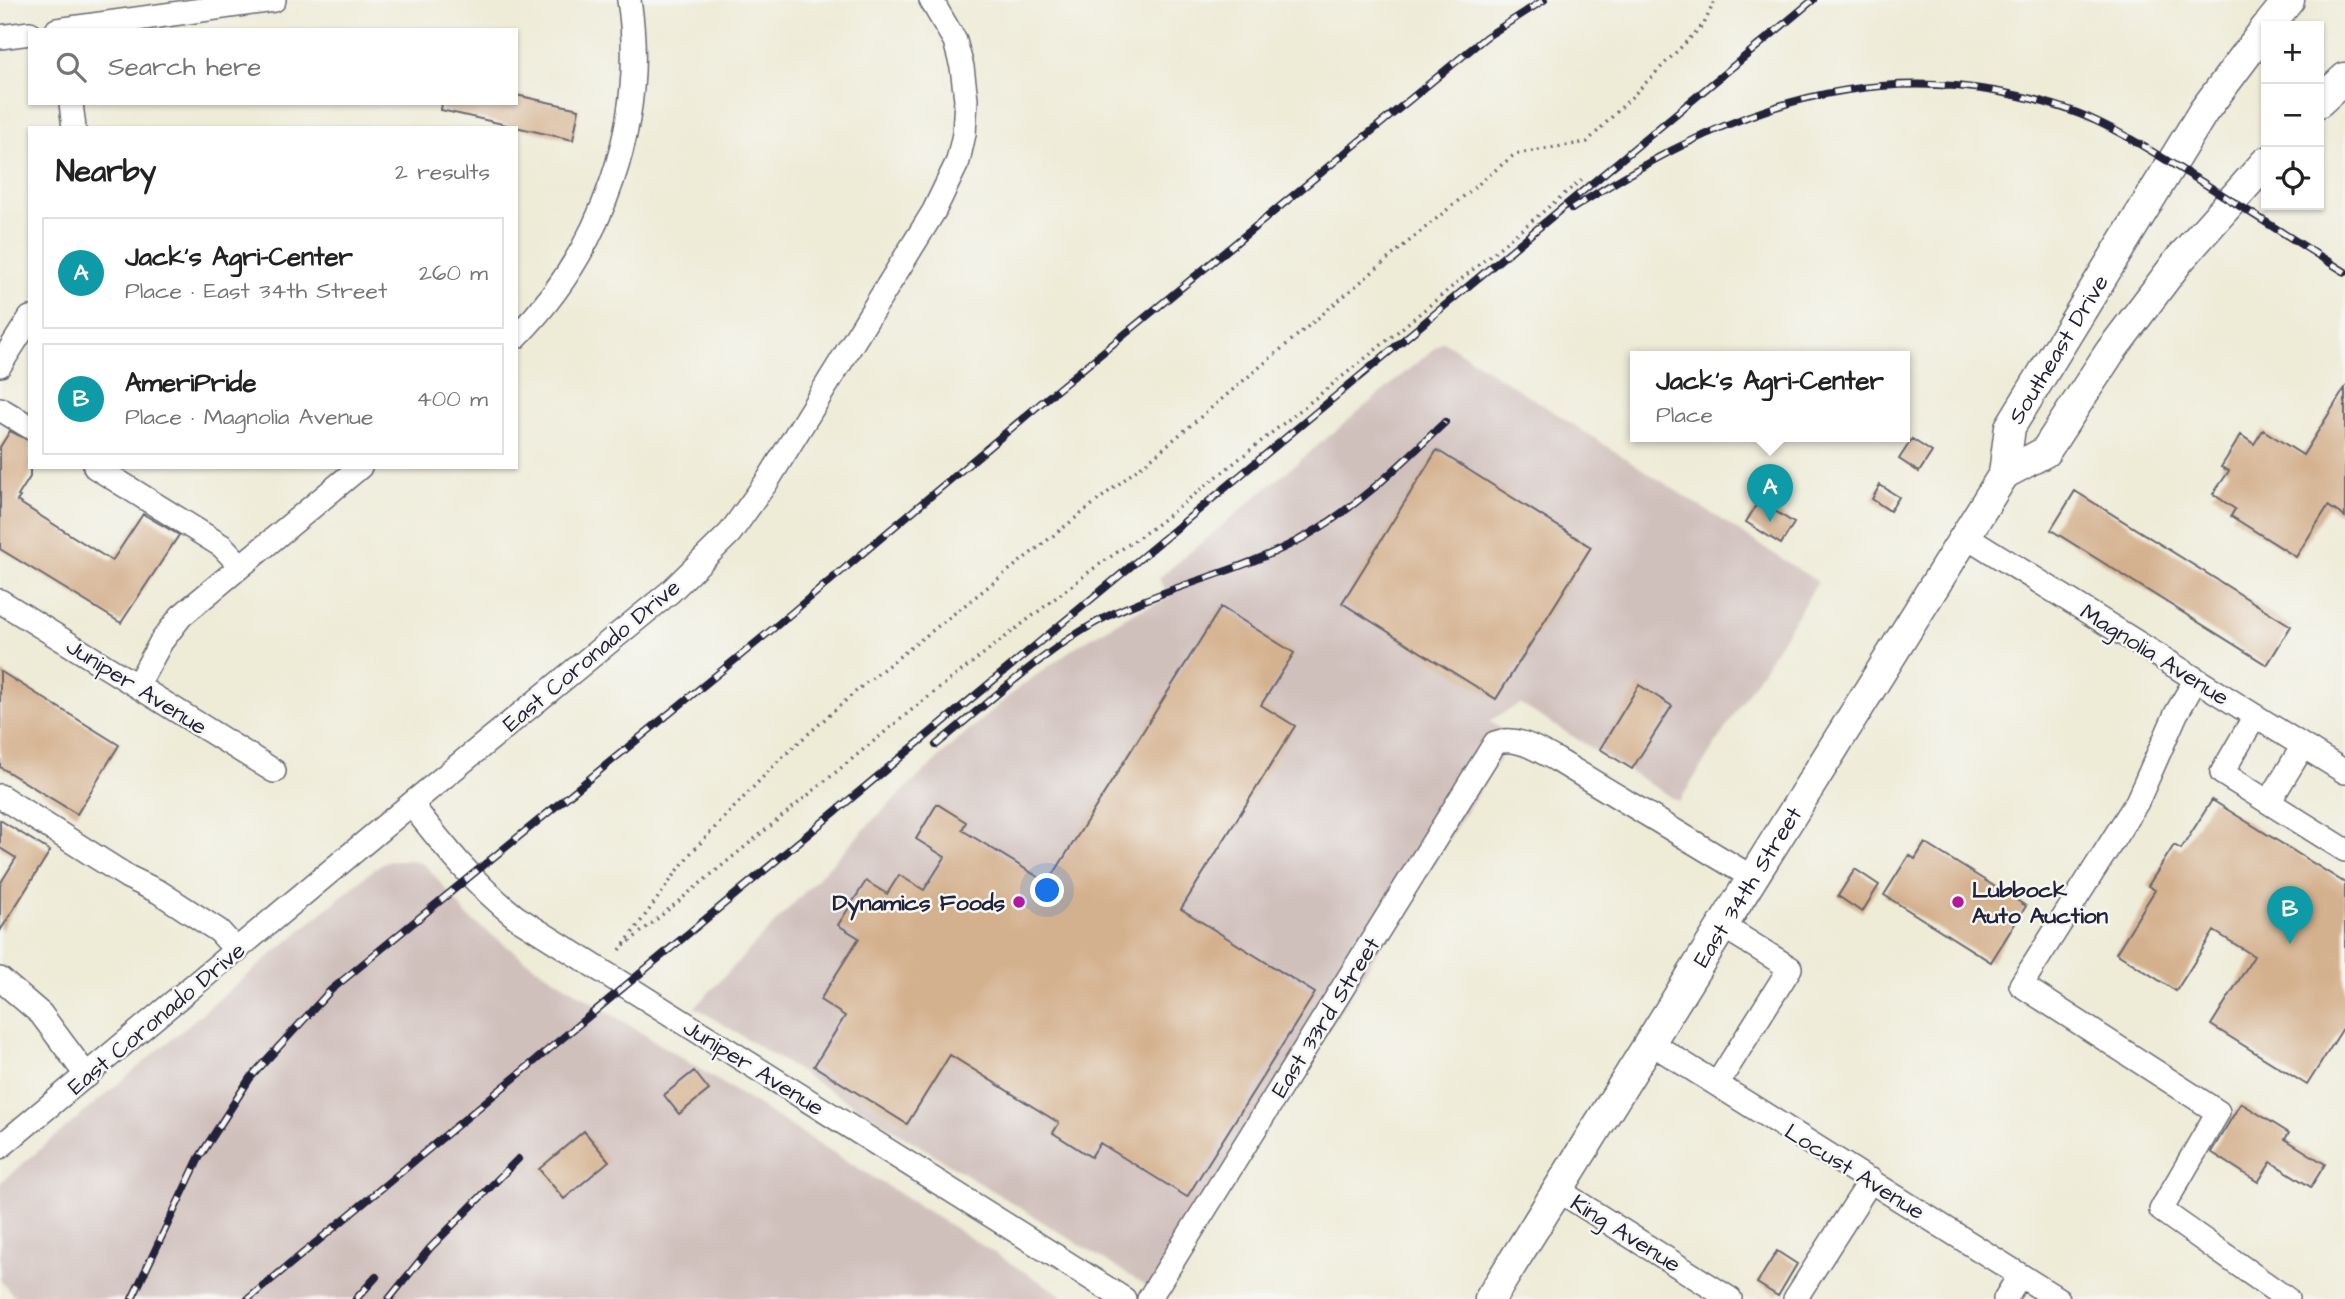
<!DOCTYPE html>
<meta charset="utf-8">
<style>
body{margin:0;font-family:"Architects Daughter",sans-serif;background:#f6f6f6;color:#222}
.controls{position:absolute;right:21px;top:21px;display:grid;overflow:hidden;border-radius:0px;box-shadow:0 2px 5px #0004}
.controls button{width:63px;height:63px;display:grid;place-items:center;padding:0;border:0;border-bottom:2px solid #e0e0e0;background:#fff;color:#222;font:35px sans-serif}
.you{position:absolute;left:1048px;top:891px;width:24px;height:24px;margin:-18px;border:5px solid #fff;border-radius:50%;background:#1a73e8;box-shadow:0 0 0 10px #1a73e833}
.badge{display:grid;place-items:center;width:46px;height:46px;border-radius:50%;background:#2563eb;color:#fff;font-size:23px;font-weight:700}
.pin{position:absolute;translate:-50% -58px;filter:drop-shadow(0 2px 4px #0008)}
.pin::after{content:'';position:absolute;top:37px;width:24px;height:21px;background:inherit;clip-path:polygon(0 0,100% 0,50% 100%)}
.popup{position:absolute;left:1630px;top:351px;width:280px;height:91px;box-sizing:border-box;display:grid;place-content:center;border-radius:0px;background:#fff;filter:drop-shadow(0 2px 5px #0005);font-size:23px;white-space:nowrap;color:#767676}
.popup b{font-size:26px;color:#222}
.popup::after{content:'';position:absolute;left:50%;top:100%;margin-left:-14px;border:14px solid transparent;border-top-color:#fff}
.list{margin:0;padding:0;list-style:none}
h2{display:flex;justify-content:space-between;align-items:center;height:91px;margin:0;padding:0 28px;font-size:30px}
h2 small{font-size:23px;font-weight:400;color:#767676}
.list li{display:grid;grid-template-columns:46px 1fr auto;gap:21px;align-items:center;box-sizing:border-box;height:112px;margin:0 14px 14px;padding:0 14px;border:2px solid #e0e0e0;border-radius:0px}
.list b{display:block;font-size:26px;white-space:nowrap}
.list p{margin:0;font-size:23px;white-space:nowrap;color:#767676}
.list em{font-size:23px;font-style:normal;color:#767676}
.icon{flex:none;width:38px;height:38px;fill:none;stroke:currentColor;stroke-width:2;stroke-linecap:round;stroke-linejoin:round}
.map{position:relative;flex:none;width:2345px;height:1299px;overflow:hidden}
.search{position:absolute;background:#fff;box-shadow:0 2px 5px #0004;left:28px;top:28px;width:490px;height:77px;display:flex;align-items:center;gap:18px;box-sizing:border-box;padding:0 24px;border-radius:0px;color:#767676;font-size:26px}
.panel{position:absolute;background:#fff;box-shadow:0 2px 5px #0004;left:28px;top:126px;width:490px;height:343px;border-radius:0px}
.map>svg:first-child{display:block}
.industrial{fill:#d0c0bc}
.building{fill:#d4b18e}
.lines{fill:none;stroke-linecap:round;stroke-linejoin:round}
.minor-casing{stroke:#696872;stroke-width:26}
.major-casing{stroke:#696872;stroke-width:33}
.path{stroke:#696872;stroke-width:3.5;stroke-dasharray:2 5;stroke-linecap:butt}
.minor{stroke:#fff;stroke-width:23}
.major{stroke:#fff;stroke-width:30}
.rail-casing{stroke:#22223b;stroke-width:8}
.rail{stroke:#f6f6f2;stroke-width:5;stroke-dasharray:16;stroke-linecap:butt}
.poi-dot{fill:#b5179e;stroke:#f6f6f2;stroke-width:2.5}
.labels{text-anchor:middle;stroke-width:5;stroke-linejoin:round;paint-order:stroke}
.street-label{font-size:23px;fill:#22223b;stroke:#f6f6f2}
.poi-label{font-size:23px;font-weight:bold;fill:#22223b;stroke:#f6f6f2;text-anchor:start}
</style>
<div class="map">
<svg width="2345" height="1299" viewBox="0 0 2345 1299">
<rect width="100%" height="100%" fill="#f6f6f2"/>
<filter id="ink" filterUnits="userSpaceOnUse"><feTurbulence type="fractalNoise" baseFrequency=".0143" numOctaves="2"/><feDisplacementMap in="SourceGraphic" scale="14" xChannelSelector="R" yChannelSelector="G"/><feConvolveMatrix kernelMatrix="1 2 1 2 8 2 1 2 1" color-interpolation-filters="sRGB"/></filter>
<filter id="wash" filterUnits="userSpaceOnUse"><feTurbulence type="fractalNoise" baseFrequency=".00686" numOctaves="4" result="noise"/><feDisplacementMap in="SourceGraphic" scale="28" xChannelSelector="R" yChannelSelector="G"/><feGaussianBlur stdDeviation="1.57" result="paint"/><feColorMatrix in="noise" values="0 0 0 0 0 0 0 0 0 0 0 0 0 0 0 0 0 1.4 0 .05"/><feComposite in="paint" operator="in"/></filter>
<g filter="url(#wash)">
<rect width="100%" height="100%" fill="#eeebd7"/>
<path class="industrial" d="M1443 341 1818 582 1679 802 1520 704 1489 721 1513 737 1161 1295 695 1007 874 819 950 747 1016 690 1075 647 1135 612 1169 598 1159 578Z
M398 860H410L423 864 430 870 469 918 531 964 1068 1299H16L0 1280V1183L374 869 384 862Z"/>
<g id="blocks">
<path class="building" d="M516 95 579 109 573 140 441 110 442 103H516Z
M2345 388V517L2328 506 2296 557 2231 516 2235 509 2213 494 2229 471 2221 467 2241 435 2254 444 2263 430 2303 455Z
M10 431 30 441V477L18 496 20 497 17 501 112 561 143 514 179 535 121 623 0 549V447Z
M1912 439 1932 452 1919 472 1899 459Z
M1437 450 1591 547 1496 699 1342 603Z
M1880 485 1899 497 1890 511 1872 499Z
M2075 491 2291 626 2267 665 2051 530Z
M1759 501 1794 523 1781 544 1746 522Z
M1221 607 1294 653 1261 705 1295 726 1181 909 1315 993 1187 1197 1100 1143 1091 1157 1053 1133 1059 1123 950 1055 907 1124 814 1066 845 1016 820 1000 859 938 838 925 866 881 887 894 899 875 924 890 945 857 916 839 937 804 966 822 962 830 1048 883Z
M0 671 119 745 77 814 0 767Z
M1639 685 1672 706 1632 769 1600 749Z
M2212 800 2345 883V1025L2307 1085 2211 1025 2254 956 2214 931 2176 991 2116 953 2155 890 2148 886 2174 845 2181 849Z
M0 820 50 851 0 931V884L16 858 0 848Z
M1925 843 2026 906 1991 962 1884 895 1909 855 1915 859Z
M1855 869 1879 885 1862 912 1838 896Z
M694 1071 709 1090 679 1114 664 1095Z
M2241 1103 2289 1133 2285 1139 2325 1164 2311 1187 2271 1162 2258 1182 2211 1152Z
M584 1131 609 1161 564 1199 539 1169Z
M1777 1251 1797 1264 1778 1296 1757 1283Z"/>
</g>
</g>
<g filter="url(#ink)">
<use href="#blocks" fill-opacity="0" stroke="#696872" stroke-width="2"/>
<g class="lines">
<g class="minor-casing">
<path id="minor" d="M57 30 274 0
M0 37 30 33
M71 103 74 128
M516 337C602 251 648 121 629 0
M0 365 30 318
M0 409 30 427
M95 467 222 546 241 566
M1966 536 2345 772
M0 601 274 771
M2196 679 2176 714 2137 802 2021 985 2218 1112 2161 1210 2287 1299
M137 686 161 642 181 616 360 467
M2255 716 2222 773 2345 850
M0 796 128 877 159 892 219 931 237 951
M2269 802 2303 746
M411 804C443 845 475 885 516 917L1124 1299
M0 979 41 1014 87 1076
M1651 1043 2058 1299
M1717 1084 1790 968 1723 926
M0 1147 411 804 670 592 730 533 768 480 934 211 958 161 964 134 966 99 962 67 955 41 931 0
M1558 1190 1730 1299
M1149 1299 1495 743C1516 735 1538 750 1557 760L1753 878
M1795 1299 1871 1180
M2005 1299 2020 1275"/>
</g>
<g class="major-casing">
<g id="major">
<path d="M2268 26 2289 0"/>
<path d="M2319 102 2345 78"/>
<path d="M2004 474 2045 452 2110 352 2180 259 2266 162"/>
<path id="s1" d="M1490 1299 2004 474 2010 427 2203 112 2266 28"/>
</g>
</g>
<path class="path" d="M624 946 919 704 1093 569 1155 526 1373 352 1585 177
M620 950 689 855 779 760 862 686 1153 457 1414 237 1515 154 1587 142 1704 24 1715 0"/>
<use href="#minor" class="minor"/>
<use href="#major" class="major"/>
<g class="rail-casing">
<path id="rail" d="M1572 209C1704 124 1834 64 1994 91 2028 97 2065 106 2096 121 2131 137 2164 159 2197 179 2246 210 2296 241 2345 272
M936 745C988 703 1051 644 1110 615 1174 584 1245 571 1306 536 1359 506 1402 463 1445 422
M132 1299 199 1158 250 1078 331 990 769 632 1046 399 1486 37 1544 0
M248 1299 1813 0
M356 1299 376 1277
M389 1299 430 1248 518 1159"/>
</g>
<use href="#rail" class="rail"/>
</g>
</g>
<g class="poi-dot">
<circle cx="1019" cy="902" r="7"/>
<circle cx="1958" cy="902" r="7"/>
</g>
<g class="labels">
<g class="street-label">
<text dy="8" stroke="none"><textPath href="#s1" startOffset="1111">Southeast Drive</textPath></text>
<text transform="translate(2155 654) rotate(32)" y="8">Magnolia Avenue</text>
<text transform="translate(591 655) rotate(-40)" y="8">East Coronado Drive</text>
<text transform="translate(137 686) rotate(32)" y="8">Juniper Avenue</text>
<text dy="8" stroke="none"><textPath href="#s1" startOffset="486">East 34th Street</textPath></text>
<text transform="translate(1325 1017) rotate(-58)" y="8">East 33rd Street</text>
<text transform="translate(156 1018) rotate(-40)" y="8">East Coronado Drive</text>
<text transform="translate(754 1067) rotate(32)" y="8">Juniper Avenue</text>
<text transform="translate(1855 1171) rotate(32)" y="8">Locust Avenue</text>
<text transform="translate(1626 1233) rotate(32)" y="8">King Avenue</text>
</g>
<g class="poi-label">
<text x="1972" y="897">Lubbock<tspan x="1972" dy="26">Auto Auction</tspan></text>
<text x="1005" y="910" text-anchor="end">Dynamics Foods</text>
</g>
</g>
</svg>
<div class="controls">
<button>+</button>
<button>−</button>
<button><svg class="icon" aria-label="locate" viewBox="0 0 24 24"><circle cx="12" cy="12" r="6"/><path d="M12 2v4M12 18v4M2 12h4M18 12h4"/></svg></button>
</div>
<div class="you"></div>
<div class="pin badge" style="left:1770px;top:522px;background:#0f9aa8">A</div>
<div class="popup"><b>Jack's Agri-Center</b>Place</div>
<div class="pin badge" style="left:2290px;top:944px;background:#0f9aa8">B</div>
<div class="search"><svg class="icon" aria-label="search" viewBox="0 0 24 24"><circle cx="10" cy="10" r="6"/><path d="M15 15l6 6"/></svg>Search here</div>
<section class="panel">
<h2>Nearby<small>2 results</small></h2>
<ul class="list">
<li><span class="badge" style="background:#0f9aa8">A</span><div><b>Jack's Agri-Center</b><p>Place · East 34th Street</p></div><em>260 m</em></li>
<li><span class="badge" style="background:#0f9aa8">B</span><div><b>AmeriPride</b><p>Place · Magnolia Avenue</p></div><em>400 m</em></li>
</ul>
</section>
</div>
